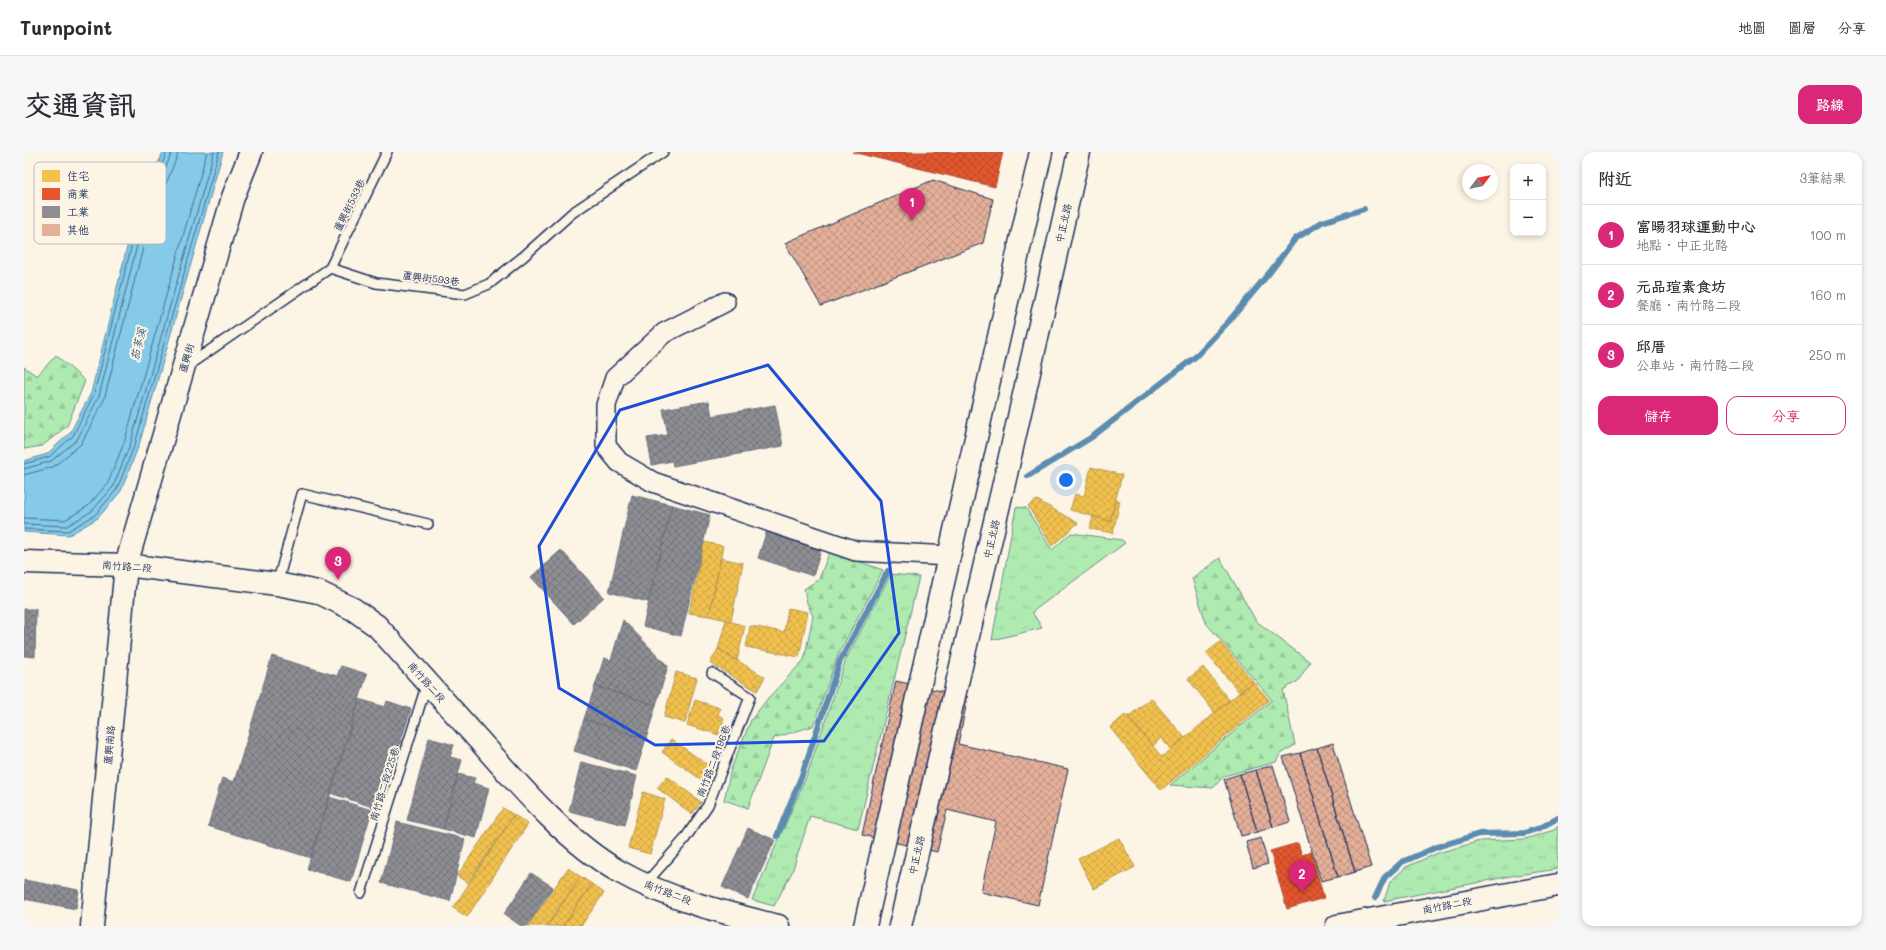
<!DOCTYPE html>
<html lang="zh-TW">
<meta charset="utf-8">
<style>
body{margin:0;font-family:Mali,"LXGW WenKai TC",sans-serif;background:#f7f7f7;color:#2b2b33}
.controls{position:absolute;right:12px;top:12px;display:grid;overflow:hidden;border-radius:8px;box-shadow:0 2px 6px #0003}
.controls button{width:36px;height:36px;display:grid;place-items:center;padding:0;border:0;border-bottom:1px solid #e1e1e2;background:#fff;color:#2b2b33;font:20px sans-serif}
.compass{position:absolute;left:1438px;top:12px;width:36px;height:36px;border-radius:50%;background:#fff;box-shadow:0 2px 6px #0003;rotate:58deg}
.you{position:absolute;left:1042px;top:328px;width:14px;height:14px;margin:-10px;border:3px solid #fff;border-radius:50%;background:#1a73e8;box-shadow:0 0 0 6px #1a73e833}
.badge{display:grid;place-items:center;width:26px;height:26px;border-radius:50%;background:#db2777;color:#fff;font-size:13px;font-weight:700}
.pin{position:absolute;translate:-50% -33px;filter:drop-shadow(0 1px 2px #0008)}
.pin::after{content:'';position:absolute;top:21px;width:14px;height:12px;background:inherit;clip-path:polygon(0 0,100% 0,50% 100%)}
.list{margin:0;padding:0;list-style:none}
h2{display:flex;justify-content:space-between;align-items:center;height:52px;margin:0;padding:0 16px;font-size:17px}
h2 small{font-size:13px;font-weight:400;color:#7c7c81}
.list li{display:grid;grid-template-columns:26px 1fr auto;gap:12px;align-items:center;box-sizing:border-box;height:60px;padding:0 16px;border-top:1px solid #e1e1e2}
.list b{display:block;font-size:15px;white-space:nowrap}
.list p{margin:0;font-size:13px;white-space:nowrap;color:#7c7c81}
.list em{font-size:13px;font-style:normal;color:#7c7c81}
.actions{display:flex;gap:8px;padding:12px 16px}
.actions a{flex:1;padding:9px 0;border:1px solid #db2777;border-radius:12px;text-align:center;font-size:14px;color:#db2777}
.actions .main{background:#db2777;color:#fff}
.map{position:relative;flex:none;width:1534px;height:774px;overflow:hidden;border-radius:12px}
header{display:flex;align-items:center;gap:24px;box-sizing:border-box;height:56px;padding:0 20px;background:#fff;border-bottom:1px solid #e1e1e2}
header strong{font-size:19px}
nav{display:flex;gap:22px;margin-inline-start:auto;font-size:14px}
.intro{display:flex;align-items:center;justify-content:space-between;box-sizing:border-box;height:96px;padding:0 24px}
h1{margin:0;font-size:28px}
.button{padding:10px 18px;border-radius:12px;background:#db2777;color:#fff;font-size:14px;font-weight:700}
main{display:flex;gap:24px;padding:0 24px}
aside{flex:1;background:#fff;border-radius:12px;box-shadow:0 2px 6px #0003}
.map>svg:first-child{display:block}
.grass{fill:url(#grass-tufts);stroke:#658d88}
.forest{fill:url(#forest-firs);stroke:#658d88}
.water{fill:#85cae6;stroke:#5b8cb0}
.homes{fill:url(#homes-cross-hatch);stroke:#b29553}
.shops{fill:url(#shops-cross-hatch);stroke:#a84b3c}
.industry{fill:url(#industry-cross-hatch);stroke:#6b7182}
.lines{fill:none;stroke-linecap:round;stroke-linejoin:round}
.shore{stroke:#456d94;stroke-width:1}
.stream{stroke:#5b8cb0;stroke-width:6}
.building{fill:url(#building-cross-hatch);stroke:#1b2f5e}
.service-casing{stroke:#1b2f5e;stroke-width:12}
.minor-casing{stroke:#1b2f5e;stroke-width:22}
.tertiary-casing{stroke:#1b2f5e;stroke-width:25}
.service{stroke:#fcf5e5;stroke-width:9}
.minor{stroke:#fcf5e5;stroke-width:19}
.tertiary{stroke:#fcf5e5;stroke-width:22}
.marked{fill:none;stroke:#1d4ed8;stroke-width:3;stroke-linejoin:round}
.labels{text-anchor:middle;stroke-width:4;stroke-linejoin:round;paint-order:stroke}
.street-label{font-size:10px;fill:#1b2f5e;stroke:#fcf5e5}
.water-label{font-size:11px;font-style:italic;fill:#365680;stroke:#fcf5e5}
.key{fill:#fcf5e5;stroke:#b8babc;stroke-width:1}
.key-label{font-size:11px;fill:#1b2f5e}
</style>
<header>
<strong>Turnpoint</strong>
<nav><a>地圖</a><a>圖層</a><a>分享</a></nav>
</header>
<div class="intro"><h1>交通資訊</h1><a class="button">路線</a></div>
<main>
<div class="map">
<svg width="1534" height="774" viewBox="0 0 1534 774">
<defs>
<pattern id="grass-tufts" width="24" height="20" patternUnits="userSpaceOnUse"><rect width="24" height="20" fill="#afebb1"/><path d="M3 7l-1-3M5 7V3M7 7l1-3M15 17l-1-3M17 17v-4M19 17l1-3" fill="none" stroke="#96ca9b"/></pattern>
<pattern id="forest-firs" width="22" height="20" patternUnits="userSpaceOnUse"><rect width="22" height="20" fill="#afebb1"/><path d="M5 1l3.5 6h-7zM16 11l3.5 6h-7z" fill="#96ca9b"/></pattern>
<pattern id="homes-cross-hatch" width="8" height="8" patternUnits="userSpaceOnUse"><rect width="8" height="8" fill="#f2c14e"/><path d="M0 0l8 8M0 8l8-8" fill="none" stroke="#cfa646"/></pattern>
<pattern id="shops-cross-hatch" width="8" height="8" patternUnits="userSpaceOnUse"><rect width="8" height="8" fill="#e4572e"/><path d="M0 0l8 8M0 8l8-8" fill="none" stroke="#b8482a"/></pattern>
<pattern id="industry-cross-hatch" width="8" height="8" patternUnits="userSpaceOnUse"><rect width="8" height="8" fill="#8d8d92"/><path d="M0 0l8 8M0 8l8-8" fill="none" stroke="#72747a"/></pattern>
<pattern id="building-cross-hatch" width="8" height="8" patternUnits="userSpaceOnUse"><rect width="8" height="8" fill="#e5b099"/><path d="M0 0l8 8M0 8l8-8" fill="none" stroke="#b99080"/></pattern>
</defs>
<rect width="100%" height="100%" fill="#fcf5e5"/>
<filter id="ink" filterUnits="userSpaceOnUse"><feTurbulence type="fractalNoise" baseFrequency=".025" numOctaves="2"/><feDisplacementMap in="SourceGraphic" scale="8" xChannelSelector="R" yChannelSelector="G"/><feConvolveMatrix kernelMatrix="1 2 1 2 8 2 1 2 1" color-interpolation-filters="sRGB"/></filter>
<g filter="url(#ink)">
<path class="grass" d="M992 355 1002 356 1028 398 1047 381 1098 388 1101 391 1008 460 1018 476 968 488Z
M867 422 895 425 834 677 786 664 768 720 750 754 728 748 783 623 822 507Z
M1534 674V717L1487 724 1360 749 1366 730 1382 715 1414 701 1456 689 1501 687 1530 678Z"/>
<path class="forest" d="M32 203 61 229 43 274 18 294 0 297V215L13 224Z
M806 399 859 418 814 503 789 574 750 586 724 656 700 648 707 617 727 568 744 546 780 508 789 464 783 451 780 437 795 427Z
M1196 406 1232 469 1286 510 1274 529 1259 538 1271 593 1256 602 1252 610 1200 624 1189 636 1146 633 1248 548 1182 471 1168 426Z"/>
<path class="water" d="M139 0H199L115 293 97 339 74 366 45 383 0 380V309L23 302 46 281 67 241 109 71Z"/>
<path class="homes" d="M1067 315 1098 323 1086 369 1046 358 1051 342 1060 344Z
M1092 347 1096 349 1089 381 1066 377 1069 364 1086 369Z
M1013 348 1054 371 1028 394 1004 354Z
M680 390 699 394 685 464 665 461Z
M697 406 719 411 707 469 685 464Z
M764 456 784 460 775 505 722 495 726 474 760 480Z
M702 468 721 474 713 509 694 497Z
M1196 490 1229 529 1216 541 1182 501Z
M694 497 741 525 733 539 686 511Z
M1179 515 1206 549 1191 561 1164 527Z
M652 520 673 526 661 571 640 565Z
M1229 529 1245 548 1137 638 1086 576 1102 562 1138 605Z
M1127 546 1161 586 1147 598 1137 586 1129 594 1104 565Z
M671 548 696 556 694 563 700 566 695 583 663 573Z
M647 587 691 618 682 631 638 600Z
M643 624 677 650 668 662 633 636Z
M619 640 641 647 626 702 604 696Z
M479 656 490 663 444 731 433 724Z
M490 663 504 672 443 765 429 756Z
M1095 686 1111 715 1070 737 1054 707Z
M544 716 557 725 522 774H504Z
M557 725 568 732 539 774H523Z
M568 732 580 741 557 774H539Z"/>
<path class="shops" d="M828 0H979L971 35Z
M1274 691 1278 703 1287 700 1300 746 1263 757 1246 699Z"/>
<path class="industry" d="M685 249 688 264 751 253 759 294 649 314 648 309 628 313 623 286 644 283 639 257Z
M608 343 648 353 624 450 585 440Z
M648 353 686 363 657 484 619 474Z
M743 378 798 395 789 424 734 406Z
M537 398 580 445 550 472 507 425Z
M0 457H12L11 505 0 504Z
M599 468 644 514 632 553 571 534 580 506 587 508Z
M248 504 313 524 317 514 343 522 287 706 184 674 198 626 210 630Z
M571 534 632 553 622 587 560 567Z
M335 547 361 555 363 549 387 557 355 657 306 641Z
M560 567 622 587 612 619 550 599Z
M405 586 430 593 426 605 438 608 419 677 383 668Z
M557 610 613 624 601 673 545 659Z
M434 622 451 626 449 631 465 636 452 686 419 677Z
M305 645 348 658 327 730 283 717Z
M373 670 441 687 426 749 357 731Z
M724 676 751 688 724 747 698 735Z
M507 721 529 735 503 774H497L480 762Z
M0 728 55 738 52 757 0 747Z"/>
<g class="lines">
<path class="shore" d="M0 312 25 305 49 284 70 242 113 72 143 0
M0 317 27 309 53 288 75 244 118 74 148 0
M0 323 29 315 57 292 80 248 124 76 152 7 154 0
M0 366 41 368 64 354 84 331 101 288 183 0
M0 372 43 374 68 359 89 335 107 290 190 0
M0 377 44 379 71 363 93 337 111 292 195 0"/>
<path class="stream" d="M1004 324 1068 285 1171 205 1205 169 1246 120 1271 87 1298 70 1340 57
M753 684 778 623 816 509 864 419
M1351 746 1361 725 1378 710 1413 695 1455 682 1500 681 1516 676 1534 666"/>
</g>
<path class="building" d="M909 28 969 47 959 91 797 154 761 91Z
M872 529 944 545 934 592 1044 617 1014 753 957 740 972 670 923 658 913 700 838 683Z
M1309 591 1347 715 1331 720 1293 596Z
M1293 596 1331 720 1314 725 1276 601Z
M1276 601 1314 725 1297 729 1259 605Z
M1249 613 1266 670 1249 675 1232 618Z
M1232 618 1249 675 1233 680 1216 622Z
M1216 622 1233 680 1217 684 1200 627Z
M1237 686 1244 712 1229 716 1222 690Z"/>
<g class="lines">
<g class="service-casing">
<path id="service" d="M306 116 352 131 441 142 465 132 500 104 548 61 639 0
M163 214 306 116 363 0
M253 432 278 342 404 372
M621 732 660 688 684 653 726 545 688 521
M337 741 403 531"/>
</g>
<g class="minor-casing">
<path id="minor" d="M701 150 640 181 591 226 582 253V294L595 310 629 330 832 399 925 404"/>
</g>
<g class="tertiary-casing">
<path id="tertiary" d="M0 410 102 413 253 432 294 440 329 457 353 474C389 514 425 555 462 596 499 638 545 691 594 719 643 747 701 761 754 774
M68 774 102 413 209 45 227 0
M841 774 1017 0
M876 774 980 331 1055 0
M1313 774 1534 733"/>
</g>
<use href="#service" class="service"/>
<use href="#minor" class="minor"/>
<use href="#tertiary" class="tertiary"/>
</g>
</g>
<path class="marked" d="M744 213 857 349 875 481 800 589 631 593 535 536 515 394 596 258Z"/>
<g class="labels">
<g class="street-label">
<text transform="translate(325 53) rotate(-64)" y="4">蘆興街533巷</text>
<text transform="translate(1039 71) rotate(-77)" y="4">中正北路</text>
<text transform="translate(407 126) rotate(7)" y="4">蘆興街593巷</text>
<text transform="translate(162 206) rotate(-74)" y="4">蘆興街</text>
<text transform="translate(967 387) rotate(-77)" y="4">中正北路</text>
<text transform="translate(103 414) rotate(4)" y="4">南竹路二段</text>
<text transform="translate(403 530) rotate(48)" y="4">南竹路二段</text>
<text transform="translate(85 593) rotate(-85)" y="4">蘆興南路</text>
<text transform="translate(689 609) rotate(-69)" y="4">南竹路二段196巷</text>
<text transform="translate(360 632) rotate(-73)" y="4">南竹路二段225巷</text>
<text transform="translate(892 703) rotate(-77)" y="4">中正北路</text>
<text transform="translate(644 740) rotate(21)" y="4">南竹路二段</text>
<text transform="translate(1423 753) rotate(-11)" y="4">南竹路二段</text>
</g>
<g class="water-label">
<text transform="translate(114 192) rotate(-76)" y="4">茄苳溪</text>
</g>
</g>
<rect x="10" y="10" width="132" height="82" rx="6" class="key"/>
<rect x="18" y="18" width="18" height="12" fill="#f2c14e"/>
<rect x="18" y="36" width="18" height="12" fill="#e4572e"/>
<rect x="18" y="54" width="18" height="12" fill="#8d8d92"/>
<rect x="18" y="72" width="18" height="12" fill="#e5b099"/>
<g class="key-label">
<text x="43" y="28">住宅</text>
<text x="43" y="46">商業</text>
<text x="43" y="64">工業</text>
<text x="43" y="82">其他</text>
</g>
</svg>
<div class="controls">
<button>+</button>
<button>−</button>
</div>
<svg class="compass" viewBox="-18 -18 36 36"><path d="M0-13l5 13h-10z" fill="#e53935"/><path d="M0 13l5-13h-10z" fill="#7c7c81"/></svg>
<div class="you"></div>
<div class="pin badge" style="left:888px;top:69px">1</div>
<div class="pin badge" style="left:1278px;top:741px">2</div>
<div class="pin badge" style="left:314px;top:428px">3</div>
</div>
<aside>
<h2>附近<small>3筆結果</small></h2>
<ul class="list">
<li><span class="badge">1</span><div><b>富暘羽球運動中心</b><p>地點 · 中正北路</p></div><em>100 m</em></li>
<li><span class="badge">2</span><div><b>元品瑄素食坊</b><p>餐廳 · 南竹路二段</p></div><em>160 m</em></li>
<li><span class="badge">3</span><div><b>邱厝</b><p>公車站 · 南竹路二段</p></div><em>250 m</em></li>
</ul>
<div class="actions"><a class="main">儲存</a><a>分享</a></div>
</aside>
</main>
